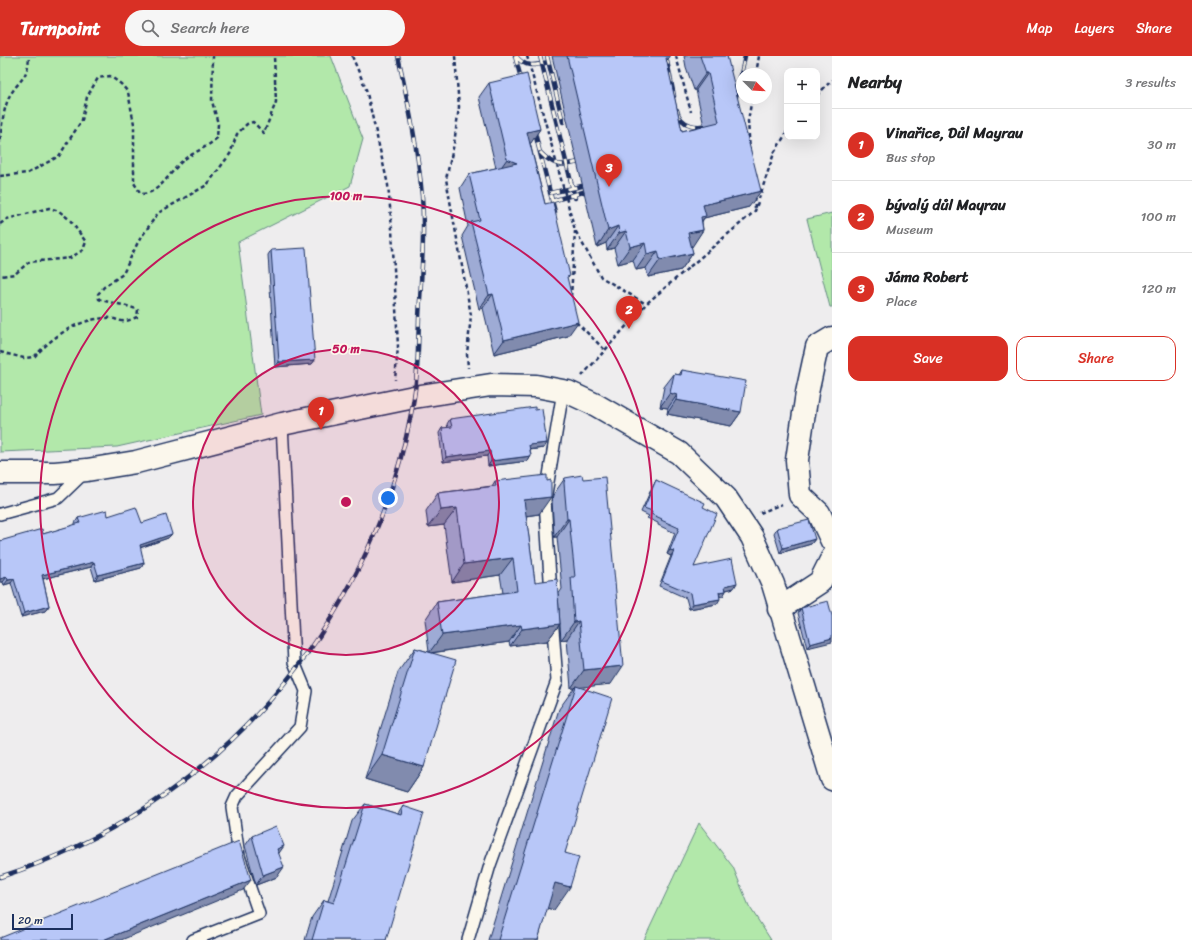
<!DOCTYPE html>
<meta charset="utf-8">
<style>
body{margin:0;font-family:Sriracha,sans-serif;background:#f6f6f6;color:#202124}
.controls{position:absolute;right:12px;top:12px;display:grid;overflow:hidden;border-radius:8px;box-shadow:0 4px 16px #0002}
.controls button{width:36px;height:36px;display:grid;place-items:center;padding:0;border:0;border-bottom:1px solid #e0e0e0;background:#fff;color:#202124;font:20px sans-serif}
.compass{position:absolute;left:736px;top:12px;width:36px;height:36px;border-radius:50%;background:#fff;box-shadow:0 4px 16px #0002;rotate:114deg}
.scale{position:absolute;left:12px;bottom:10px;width:61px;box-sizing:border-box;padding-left:4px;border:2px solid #1b2f5e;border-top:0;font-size:11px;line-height:14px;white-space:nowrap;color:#1b2f5e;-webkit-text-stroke:3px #fbf7ec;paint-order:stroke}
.you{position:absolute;left:388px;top:442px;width:14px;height:14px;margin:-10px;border:3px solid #fff;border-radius:50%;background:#1a73e8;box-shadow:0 0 0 6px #1a73e833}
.badge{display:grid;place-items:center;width:26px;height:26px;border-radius:50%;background:#d93025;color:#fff;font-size:13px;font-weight:700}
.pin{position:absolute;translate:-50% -33px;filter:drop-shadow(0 1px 2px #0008)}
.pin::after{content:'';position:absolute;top:21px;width:14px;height:12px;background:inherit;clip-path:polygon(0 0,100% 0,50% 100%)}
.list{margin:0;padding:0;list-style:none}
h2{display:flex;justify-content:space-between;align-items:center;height:52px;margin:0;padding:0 16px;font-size:17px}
h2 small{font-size:13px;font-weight:400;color:#757577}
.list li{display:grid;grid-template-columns:26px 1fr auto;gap:12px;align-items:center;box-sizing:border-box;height:72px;padding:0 16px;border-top:1px solid #e0e0e0}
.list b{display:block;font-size:15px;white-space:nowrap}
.list p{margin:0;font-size:13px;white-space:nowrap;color:#757577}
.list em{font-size:13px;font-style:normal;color:#757577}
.actions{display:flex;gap:8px;padding:12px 16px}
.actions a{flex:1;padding:9px 0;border:1px solid #d93025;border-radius:12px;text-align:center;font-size:14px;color:#d93025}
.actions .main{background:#d93025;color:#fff}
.icon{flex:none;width:22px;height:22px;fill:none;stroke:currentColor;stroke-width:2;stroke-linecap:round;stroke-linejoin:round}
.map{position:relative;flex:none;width:832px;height:884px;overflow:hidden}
header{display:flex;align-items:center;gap:24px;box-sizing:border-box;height:56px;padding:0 20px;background:#d93025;color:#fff}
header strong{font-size:19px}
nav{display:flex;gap:22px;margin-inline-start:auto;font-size:14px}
.search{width:280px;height:36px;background:#f6f6f6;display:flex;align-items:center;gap:10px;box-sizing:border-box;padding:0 14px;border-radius:22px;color:#757577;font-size:15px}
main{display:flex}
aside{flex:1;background:#fff}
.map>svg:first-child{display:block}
.green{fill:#b2e8aa;stroke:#668c84}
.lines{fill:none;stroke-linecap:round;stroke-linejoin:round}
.lane-casing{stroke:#1b2f5e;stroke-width:14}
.street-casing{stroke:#1b2f5e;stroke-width:25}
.secondary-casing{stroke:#1b2f5e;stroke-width:25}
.path{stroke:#1b2f5e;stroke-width:2.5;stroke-dasharray:4 3;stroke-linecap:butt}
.lane{stroke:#fbf7ec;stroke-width:11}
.street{stroke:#fbf7ec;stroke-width:22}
.secondary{stroke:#fbf7ec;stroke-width:22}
.rail-casing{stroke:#1b2f5e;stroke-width:4.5}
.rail{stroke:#fbf7ec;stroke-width:3;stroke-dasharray:9;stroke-linecap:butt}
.wall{fill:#9eabd5;stroke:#1b2f5e}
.shaded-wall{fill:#818bae;stroke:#1b2f5e}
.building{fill:#b8c7f8;stroke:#1b2f5e}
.ring{fill:none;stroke:#c2185b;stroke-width:2}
.centre{fill:#c2185b;stroke:#fbf7ec;stroke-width:2}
.ring-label{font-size:12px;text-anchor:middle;font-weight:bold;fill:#c2185b;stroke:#fbf7ec;stroke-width:3.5;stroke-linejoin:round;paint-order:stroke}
</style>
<header>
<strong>Turnpoint</strong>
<div class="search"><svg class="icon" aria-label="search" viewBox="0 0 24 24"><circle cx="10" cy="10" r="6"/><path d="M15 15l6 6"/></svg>Search here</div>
<nav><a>Map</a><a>Layers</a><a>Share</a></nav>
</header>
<main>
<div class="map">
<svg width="832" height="884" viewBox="0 0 832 884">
<rect width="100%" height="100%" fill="#eeedee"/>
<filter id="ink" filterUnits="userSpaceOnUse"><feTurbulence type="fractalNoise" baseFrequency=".025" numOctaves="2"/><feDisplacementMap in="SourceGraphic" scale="8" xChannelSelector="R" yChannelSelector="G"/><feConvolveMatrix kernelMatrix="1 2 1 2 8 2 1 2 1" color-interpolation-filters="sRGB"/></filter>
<g filter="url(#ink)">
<path class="green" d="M0 0H331L363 83 350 130 238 186 261 359 117 391 0 396Z
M832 157V251H830L807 163Z
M699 767 733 811 749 850 771 884H644Z"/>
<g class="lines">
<g class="lane-casing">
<path id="lane" d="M0 458 58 442 85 416
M551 538 545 444 563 335
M193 884 259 858 239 800 232 751 237 740 300 671 306 635 294 606 282 368
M468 884 490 809 557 625 552 561"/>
</g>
<g class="street-casing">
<path id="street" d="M832 282 817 291 807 337 797 404 800 439 819 457 832 485
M779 553 820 526 832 502"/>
</g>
<g class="secondary-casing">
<path id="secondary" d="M0 417H55L87 414 136 406 282 368 414 341 491 329 536 330 568 336 596 349 679 397 726 442 752 481 773 528 832 723"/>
</g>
<path class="path" d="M352 0 366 33 388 129 392 173 398 291 395 324
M455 0 459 51 454 88 446 123 471 259 467 298 468 312
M527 0 575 174 601 221 646 248
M676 0 691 56
M756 18 759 0
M817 39 832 24
M0 84C2 69 3 55 9 41 19 23 28 24 29 0
M750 96 748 65 752 42
M0 120 28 117 59 100 82 64 87 41 98 22 110 20 121 28 128 36 134 68V127L141 138C161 138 171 113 186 102 197 95 207 91 217 82L218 68 212 45 213 0
M754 141 755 152
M0 168 7 163 49 152 59 155 70 164 86 186 83 194 70 202 29 206 15 218 0 220
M571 241 575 175
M576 266 605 294
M0 296 24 302 34 301C54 280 77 263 107 262 113 261 119 266 125 265 129 265 134 262 137 261L138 254C126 248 112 248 99 243L98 238 104 231 123 218 138 186 158 157 207 129 230 98 237 78 247 68 253 66 264 77 276 46 274 0
M582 320 646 248 755 155 774 97 787 76
M760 457 782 448"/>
<use href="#lane" class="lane"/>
<use href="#street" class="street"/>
<use href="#secondary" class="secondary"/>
<g class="rail-casing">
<path id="rail" d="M515 0 523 30
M516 0C525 12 534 10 548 6
M540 0 575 142
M547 0 563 66
M666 0 674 40
M734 50 745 0
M677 54C680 71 699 73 713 67
M533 69 555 156
M540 96C557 114 565 109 587 104
M550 137 582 130
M552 145 583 136
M0 821C212 753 371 573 412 353 418 323 418 292 419 262 421 221 425 180 422 140 418 93 408 46 398 0"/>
</g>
<use href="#rail" class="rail"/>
</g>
<path class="wall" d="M552 0H669V2L666 5 682 75 704 70 696 34H694L686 11 684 0H727L749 151 704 162 702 166 703 174 691 191 693 197 681 214 648 221 646 212 636 214 633 204 618 208 614 192 607 194 606 187 597 191Z
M489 27 540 73 530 87 545 148 567 224 568 280 494 298 483 252 479 253 462 180 468 170 460 132 469 118 496 112 479 41Z
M271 194 315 304 312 308 275 311 268 199Z
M682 314 741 356 731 370 667 358 668 352 660 351 664 331 674 318 679 319Z
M450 363 544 392 530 394 531 400 528 405 488 410 487 400 443 406 439 377 442 372H448L447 368Z
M565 422 611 628 579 631 565 797 554 854 547 852 538 884H488L559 653 574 632H571L567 583 561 584 558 539 562 533 557 481H554L552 444 553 439Z
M656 424 703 451 694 511 734 532 726 534 723 540H720L717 548 689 553 686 542 659 530 671 500 667 498 675 477 658 469V467L647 462 649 460 641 456 653 429Z
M495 425 539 458 526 460 535 526 560 568 547 585 510 590 509 586 431 597 424 711 407 736 365 723 398 616 415 592 429 596 425 564 437 546 503 537 500 519 452 526 444 469 428 471 426 455 438 437 492 430Z
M108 460 142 467 168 482 140 492 144 507 141 512 95 524 91 511 43 523 49 550 45 555 21 561 11 527 4 529 3 526H0V485L43 478 75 469V467L78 462Z
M777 472 815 483 811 488 780 497 774 477Z
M801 552 832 560 807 592 798 557Z
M365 748 398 758 403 750 386 884H305L312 861 324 844 328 845 352 765Z
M252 780 278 798 277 821 256 829 245 790Z"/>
<path class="shaded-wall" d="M706 17H708L696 34H694Z
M540 73 531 87 518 90 527 76Z
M507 103 517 107 497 117Z
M761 135 749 151 704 162 695 176 703 174 692 191 676 194 703 149Z
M618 170 606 187 597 191 608 174Z
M626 175 614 192 607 194 619 177Z
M645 187 633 204 618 208 630 191Z
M658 195 646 212 636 214 647 198Z
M693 197 681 214 648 221 660 204Z
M493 238 483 252 479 253 489 239Z
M578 266 568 280 494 298 504 284Z
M315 304 312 308 275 311 279 306Z
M670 337 677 339 668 352 660 351Z
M676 344 741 356 731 370 667 358Z
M547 387 544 392 526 394 529 389Z
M490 395 487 400 443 406 446 401Z
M531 400 528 405 488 410 491 405Z
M551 441 539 458 511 462 524 444Z
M457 452 444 469 428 471 441 454Z
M567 463H569L557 481H554Z
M172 478 168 482 136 493 140 489Z
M815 483 811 488 780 497 783 492Z
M670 494 674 495 671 500 667 498Z
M513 502 500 519 452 526 464 508Z
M94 506 91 511 38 524 42 519Z
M144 507 141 512 95 524 98 519Z
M7 521 3 526H0V523Z
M14 523 11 527 4 529 8 524Z
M737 527 734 532 722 535 725 530Z
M726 535 723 540 715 541 719 536Z
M720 543 717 548 689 553 692 548Z
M49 550 45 555 21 561 24 557Z
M579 565 567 583 561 584 574 566Z
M560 568 547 585 510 590 522 573Z
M521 569 509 586 429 597 442 579Z
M832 582V586L807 592 810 588Z
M623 610 611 628 575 632 576 630 574 632H571L584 614Z
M382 699 424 711 407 736 365 723Z
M284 790 277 800V793Z
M284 811 277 821 256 829 263 819Z
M251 824 243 834 121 884H103Z
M555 827 570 831 554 854 539 850Z"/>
<path class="building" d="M567 0H669V2H666L682 75 719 66 708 17H706L700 0H727L761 135 703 149 706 160 701 161 703 174 688 177 693 197 660 204 658 195 647 198 645 187 630 191 626 175 619 177 618 170 608 174Z
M527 18 540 73 527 76 545 148 553 146 570 220 567 221 578 266 504 284 493 238 489 239 471 166 480 164 469 118 517 107 507 103 489 27Z
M306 192 315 304 279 306 271 194Z
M682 314 746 325 741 356 676 344 677 339 670 337 674 318 681 319Z
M535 351V354L542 353 547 387 529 389 531 400 491 405 490 395 446 401 442 372 452 371 450 363Z
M547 419V425L551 424V441L524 444 535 526 557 523 560 568 522 573 521 569 442 579 437 546 517 535 513 502 464 508 457 452 441 454 438 437 496 430 495 425Z
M582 419 583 423 605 421 623 610 584 614 579 565 574 566 571 521H575L569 463H567L564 427 565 422Z
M656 424 705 447 703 451 717 458 694 511 732 503 737 527 725 530 726 535 719 536 720 543 692 548 690 537 662 525 674 495 670 494 679 472 661 464 662 463 651 458 652 455 644 452Z
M136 451 142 467 166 459 172 478 140 489 144 507 98 519 94 506 42 519 49 550 24 557 14 523 8 524 7 521 0 523V485L42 473 43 478 80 467 78 462 107 454 108 460Z
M809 464 815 483 783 492 777 472Z
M828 545 832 560V582L810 588 801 552Z
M415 592 456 604 424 711 382 699Z
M576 630 612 642 565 797 579 801 570 831 555 827 538 884H498Z
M365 748 401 759 403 750 424 757 386 884H312L324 844 334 847Z
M276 770 284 790 277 793 284 811 263 819 252 780Z
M239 785 251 824 103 884H0V882Z"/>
</g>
<circle cx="346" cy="446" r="153" fill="#c2185b" fill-opacity=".12"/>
<g class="ring">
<circle cx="346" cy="446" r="153"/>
<circle cx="346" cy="446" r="306"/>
</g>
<circle cx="346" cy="446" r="6" class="centre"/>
<g class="ring-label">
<text x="346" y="144">100 m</text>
<text x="346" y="297">50 m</text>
</g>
</svg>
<div class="controls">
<button>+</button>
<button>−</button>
</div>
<svg class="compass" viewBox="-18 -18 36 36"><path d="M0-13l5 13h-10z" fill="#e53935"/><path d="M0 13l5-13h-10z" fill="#757577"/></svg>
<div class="scale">20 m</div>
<div class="you"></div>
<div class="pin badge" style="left:321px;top:374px">1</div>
<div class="pin badge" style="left:629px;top:273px">2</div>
<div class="pin badge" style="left:609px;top:131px">3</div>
</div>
<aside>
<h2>Nearby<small>3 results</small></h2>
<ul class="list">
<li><span class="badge">1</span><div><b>Vinařice, Důl Mayrau</b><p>Bus stop</p></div><em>30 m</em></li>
<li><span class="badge">2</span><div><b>bývalý důl Mayrau</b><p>Museum</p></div><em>100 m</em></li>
<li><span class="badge">3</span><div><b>Jáma Robert</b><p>Place</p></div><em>120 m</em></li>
</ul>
<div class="actions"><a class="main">Save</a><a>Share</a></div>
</aside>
</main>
